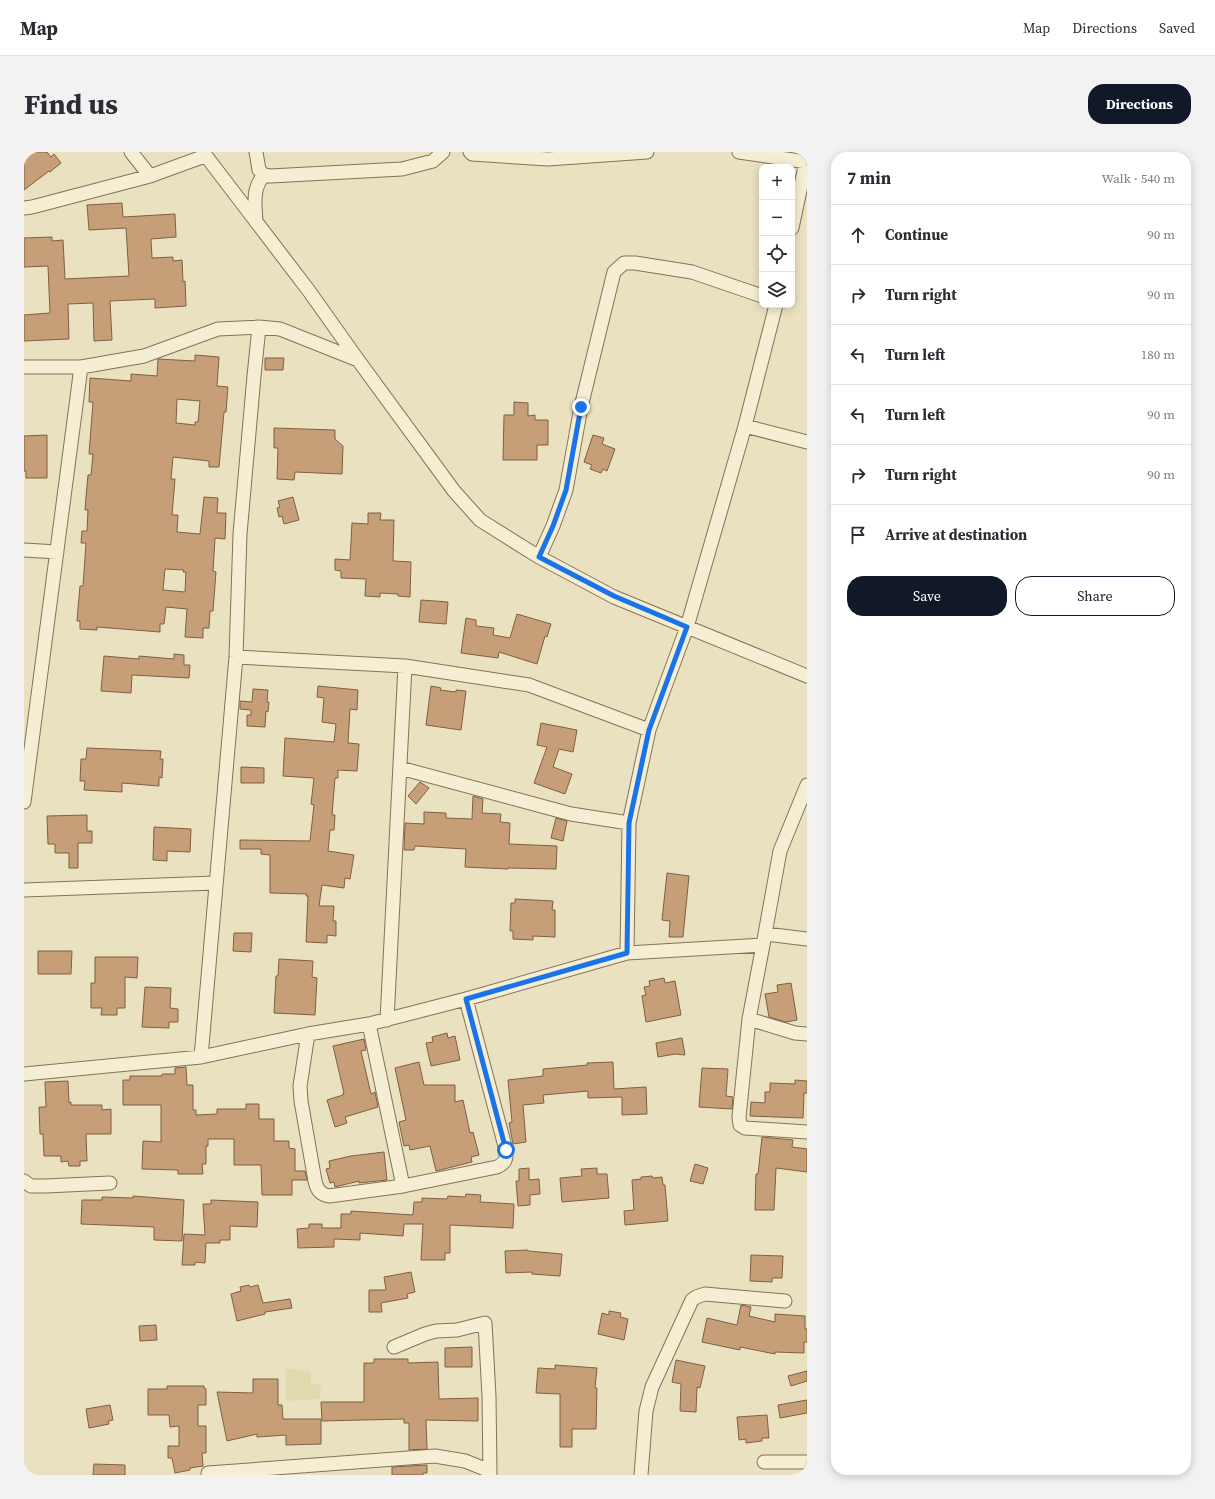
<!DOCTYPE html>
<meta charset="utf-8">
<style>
body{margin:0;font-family:"Source Serif 4",serif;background:#f2f2f3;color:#2b2b33}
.controls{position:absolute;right:12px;top:12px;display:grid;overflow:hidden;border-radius:8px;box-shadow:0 2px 10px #0003}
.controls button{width:36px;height:36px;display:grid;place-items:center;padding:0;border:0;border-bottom:1px solid #e1e1e2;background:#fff;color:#2b2b33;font:20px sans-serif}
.stop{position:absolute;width:12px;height:12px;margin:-9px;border:3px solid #1a73e8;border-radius:50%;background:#fff}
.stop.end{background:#1a73e8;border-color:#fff;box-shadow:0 1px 4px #0008}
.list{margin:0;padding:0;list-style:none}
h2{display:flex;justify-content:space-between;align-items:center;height:52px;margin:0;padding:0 16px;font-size:17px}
h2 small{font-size:13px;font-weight:400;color:#7c7c81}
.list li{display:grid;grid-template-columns:26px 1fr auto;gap:12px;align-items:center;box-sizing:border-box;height:60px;padding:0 16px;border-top:1px solid #e1e1e2}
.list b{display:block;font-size:15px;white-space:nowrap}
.list em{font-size:13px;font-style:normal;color:#7c7c81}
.actions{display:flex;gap:8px;padding:12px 16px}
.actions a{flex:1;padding:9px 0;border:1px solid #111827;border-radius:16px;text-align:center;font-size:14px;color:#111827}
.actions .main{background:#111827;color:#fff}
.icon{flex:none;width:22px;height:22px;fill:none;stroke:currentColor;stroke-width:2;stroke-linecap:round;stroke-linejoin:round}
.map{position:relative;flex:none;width:783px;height:1323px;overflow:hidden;border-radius:16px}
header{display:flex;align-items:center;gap:24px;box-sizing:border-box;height:56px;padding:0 20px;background:#fff;border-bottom:1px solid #e1e1e2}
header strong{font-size:19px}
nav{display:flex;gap:22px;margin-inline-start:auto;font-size:14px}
.intro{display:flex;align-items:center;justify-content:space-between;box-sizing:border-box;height:96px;padding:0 24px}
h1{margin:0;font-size:28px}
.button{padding:10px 18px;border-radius:16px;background:#111827;color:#fff;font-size:14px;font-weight:700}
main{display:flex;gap:24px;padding:0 24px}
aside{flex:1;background:#fff;border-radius:16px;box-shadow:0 2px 10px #0003}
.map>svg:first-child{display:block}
.farmland{fill:#dfdbaf}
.building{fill:#c69f79;stroke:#7f5f41;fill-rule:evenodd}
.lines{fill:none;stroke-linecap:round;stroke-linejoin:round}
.minor-casing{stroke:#82725a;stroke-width:15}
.minor{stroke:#f6eed3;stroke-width:13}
.route{stroke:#1a73e8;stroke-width:5}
</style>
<header>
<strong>Map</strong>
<nav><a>Map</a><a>Directions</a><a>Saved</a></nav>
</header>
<div class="intro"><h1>Find us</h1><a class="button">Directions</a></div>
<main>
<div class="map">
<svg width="783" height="1323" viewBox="0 0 783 1323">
<rect width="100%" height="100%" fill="#eae1c1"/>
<path class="farmland" d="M262 1216 287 1220V1232L297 1233 296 1247 262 1249Z"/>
<path class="building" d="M0 0H23L27 5 30 2 37 11 26 20 25 19 0 38Z
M98 51 99 65 151 62 152 85 127 87 128 106 149 105V109L158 108 159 130 161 129 162 154 131 156V147L86 149 88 188 70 189 69 151 44 152 45 187 0 189V163L26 161 24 114 0 115V86L28 85V89L39 88 41 127 105 124 102 76 65 78 63 53Z
M171 203 195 205 193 234 204 235 202 260H200L195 315H185V309L149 305 147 327H151L148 363H154L153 380 176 382 180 345 194 346 193 361H202L201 387 191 386 189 419 192 420 189 459H186L185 476H179V486L161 485 163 457 142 455 140 472H136V480L73 475V478L56 477V469H53L54 456 56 434H59L62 391H57L58 379H63L64 358H61L62 345 64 323H67L69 302H65L69 250H65L66 226 107 229V222L133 224 134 207 171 209ZM153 247 176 249 174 270H171V273L152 271ZM141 417 160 418 159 420H162L161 440 139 438Z
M241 206H260L259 218H241Z
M490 250 504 251V264L511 263V268H524V293H513V308H479L480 263H490Z
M250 276 311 278V287L319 294 318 322 271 320 270 328 253 327 254 296H250Z
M23 283V326H2V319H0V284Z
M569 283 580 286 578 292 591 297 583 319 579 317 577 321 566 317 568 313 560 310Z
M269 345 275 368 260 372 258 364 255 365 253 356 256 355 254 349Z
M344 361H357L356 368H370L369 409 387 410 386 445 374 444V442L356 441V445L341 444 342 427 317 426V419L311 418V407L326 408 328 371 344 372Z
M397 448 424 450 422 472 395 470Z
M493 462 527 472 523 485 521 484 513 512 475 500 474 506 437 501 442 466 452 468V474L470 476 469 483 486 486Z
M150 502 160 503V513H166L165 526 108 523 107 541 77 539 80 504 115 507V504L150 507Z
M294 534 334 538 333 558 326 557 324 591 335 592 333 619 314 618V626H311L308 663H311L310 678H306L304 699 330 703 326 727 321 726 320 736 298 733 295 754H310L309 769H312V784L303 783V791L282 790 284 744H282L283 742 246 741V703L237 702V697H216V688L286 689 290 653 287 652 290 626 259 624 261 586 310 590 312 572 298 570 300 546 293 545Z
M407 534 417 536 416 538 432 540V538L442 539 437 578 402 573Z
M229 537 244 538 243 550H245L244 560 242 559 241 575 223 574V563H227V558L216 557V549L228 550Z
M517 571 553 578 549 600 535 597 529 615 548 622 541 642 510 631 523 595 513 593Z
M63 596 137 599 136 607H139L138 626 135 625V634L98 631V640L60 638 61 629H56L57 607H62Z
M217 615 240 616V631H217Z
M396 630 405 636 392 652 384 644Z
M449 644 459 647 458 661 477 662 476 670 486 671 485 692 533 694 532 717 484 716V717L441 715 442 697 391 694 390 698H380L381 671 400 672V660L422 661V666L448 667Z
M63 663V679H68V691H54V716H45V701H31V692H24L23 664Z
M532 666 543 669 539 689 527 686Z
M130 675 167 677 166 700 143 699V709L129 708Z
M643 721 665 724 659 785H645L646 769 638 768Z
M491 747 529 749 528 758H531V785L509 784V788L489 787V779H486L487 751H491Z
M210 781H228L227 800 209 799Z
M14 799H48L47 822H14Z
M71 805H114L113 826 101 825V856H93V863H77L78 856H67V831H71Z
M255 807 289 809 288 825 293 826 291 863 250 861 252 824H254Z
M640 826 641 831 651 829 657 863 622 870 618 844 622 843 620 835 626 834 625 829Z
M767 831 773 868 762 870 745 865 741 842 754 840 753 833Z
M121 835 147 836 146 856 154 857V870H145V876L118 875Z
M423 881 424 886 431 884 436 908 407 914 402 891 409 890 408 885Z
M658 886 661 903 651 902 634 905 632 891Z
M340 887 342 898 337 899 347 942 351 940 354 955 321 965 323 971 311 975 303 948 319 943V941H320L309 894Z
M395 910 400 933H431V950L439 948 446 981 449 980 455 1003 447 1005 448 1010 412 1019 406 994 386 998 385 993 380 994 375 970 382 968 371 916Z
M589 910 590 937 622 935 623 962 598 963V945L564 946V939L519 943 520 951 499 953 502 990 489 992 485 971 488 970 484 928 519 924V917L564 913 563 911Z
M162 915 163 933H169V958H172V963L193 962V957H222V952H235V967H250V989H265V996L271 997V1019H281L283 1028H268V1043H238L237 1013H210V987H184V994H182V1012H178L179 1022H154V1018L118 1017 119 989 137 990V953H99V928H106V924H138V922H151V916Z
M678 916 704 917 702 944 709 945 708 957 675 955Z
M771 928 783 929V941H780L779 966 726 964 727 950 741 951V940H746V931L771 932Z
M44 929 45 951 47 950V953H78V958L87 957V982H62L63 1009H56V1014H45L44 1009 37 1010V1004H20L19 982H16L15 955H22L21 930Z
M738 985 769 988 768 995 783 997V1020L752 1016 750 1058H731L732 1022H734Z
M360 1000 363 1028 335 1031V1029L311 1035 310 1030 306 1031 302 1017 306 1016 305 1009 327 1004Z
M671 1012 684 1016 679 1032 666 1029Z
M505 1016V1028L515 1027 516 1042 506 1043V1053L494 1054 492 1029H495V1017Z
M573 1016V1022H583L585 1046 538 1050 536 1026 558 1024 557 1017Z
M628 1024 629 1026 638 1025 639 1033H641L644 1069 601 1073 600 1059 610 1058 608 1028 617 1027V1025Z
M442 1042 457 1043 456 1050 490 1052 489 1076 426 1073V1101H421V1108H397L399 1072H380L379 1084 336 1081V1088L310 1087V1095L274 1096 273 1077 285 1076V1072H298V1076H317V1062H327V1059L389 1063 390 1050H398V1046L423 1047 424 1044 441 1045Z
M109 1044 160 1048 158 1089 130 1088V1075L57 1072 58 1048H78V1045L109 1046Z
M187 1048 234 1050 233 1075 206 1074V1088H196V1091H182L181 1111 171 1110V1113H158L160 1082 181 1083 179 1052H187Z
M504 1098V1099L538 1102 536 1124 508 1122V1120L482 1121 481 1099Z
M727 1103 759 1104 758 1126H748V1130L726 1129Z
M387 1120 391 1140 383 1142 384 1146 357 1151 358 1160H345V1138H362L360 1125Z
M225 1133 226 1135 234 1133 239 1151 266 1147 268 1156 241 1160V1162L213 1169 207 1142 217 1139 216 1135Z
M717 1153 727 1155 725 1164 751 1170V1162L781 1164V1177H783V1190H780V1201L751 1200V1202L716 1195V1198L678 1190 683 1166 713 1173Z
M585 1159 597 1161 596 1165 604 1167 600 1188 574 1182 578 1161 585 1163Z
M132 1173 133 1188 116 1189 115 1174Z
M448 1195V1215H421V1196Z
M350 1207H384V1211L414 1210 415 1247 454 1246V1269L402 1268 403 1297 385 1298V1271H380V1267L298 1269 297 1250H340V1211H350Z
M652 1208 681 1214 676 1236 673 1235 672 1260 656 1259 657 1232 648 1230Z
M531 1213 573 1216 571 1236H573L572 1277H548V1295H536V1242L512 1241 514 1216 531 1217Z
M783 1219V1229L767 1234 764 1224Z
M229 1227H254V1253H258L259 1267H297V1292L262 1293V1283L233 1285V1282L203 1289 193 1240 229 1241Z
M143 1234H180V1236L182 1237V1253H174V1274H182V1301H178L179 1314 166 1316V1318L151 1321 148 1306H144V1294H155V1274L146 1275 145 1263H124V1237H143Z
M783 1248V1261L756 1266 754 1253Z
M86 1253 89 1268 84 1269 85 1272 65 1276 62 1257Z
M743 1263 745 1286H738V1289L722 1291V1287L715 1288 713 1265Z
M70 1312 101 1313V1323H69Z
M403 1313V1321H399V1323H368V1315Z"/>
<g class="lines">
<g class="minor-casing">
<path id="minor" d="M107 0 126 24
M179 0 285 139 334 208 430 339 456 368 515 405 590 445 783 524
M232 0 235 18 240 23 246 24 378 17 409 9 419 0
M446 0 448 2 524 7 623 0
M715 0 783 10
M0 56 8 55 126 24 181 4
M232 70C231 53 228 36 240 23
M768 76 782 10
M0 215H57L120 204 194 177 235 175 256 177 334 208
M721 274 783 290
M0 398 33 400
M515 405 529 374 542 338 557 255 590 120 600 111H611L668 120 738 144
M212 505 381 514 505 533 625 578
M376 616 547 662 605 671
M0 650 57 215
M0 738 191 731
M742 782 783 787
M739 793 725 867 715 965 716 973 721 976 783 980
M603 801 605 671 625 578 663 475 721 274 752 153
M725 867 771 881 783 882
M363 868 381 514
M345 872 379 1034
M284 882 276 934 277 949 291 1029C293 1038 296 1042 305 1044L379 1034 473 1015C481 1011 483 1008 482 998L442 847
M177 905 212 505 216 382 230 224 235 175
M0 922 177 905 284 882 345 872 442 847 603 801 739 793 756 699 783 633
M0 1029 7 1034H21L86 1031
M370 1195 401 1182 412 1179 433 1178 461 1171 465 1244 466 1323
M740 1310H783
M184 1321 411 1304 441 1309 466 1319
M617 1323 622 1259 628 1235 668 1148 672 1145 681 1142 761 1149"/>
</g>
<use href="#minor" class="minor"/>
</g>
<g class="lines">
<path class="route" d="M482 998 442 847 603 801 605 671 625 578 663 475 590 444 515 405 529 374 542 338 557 255"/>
</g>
</svg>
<div class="controls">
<button>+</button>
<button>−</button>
<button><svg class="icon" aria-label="locate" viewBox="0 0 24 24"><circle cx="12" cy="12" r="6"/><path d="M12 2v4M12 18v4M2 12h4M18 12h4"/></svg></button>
<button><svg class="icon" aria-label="layers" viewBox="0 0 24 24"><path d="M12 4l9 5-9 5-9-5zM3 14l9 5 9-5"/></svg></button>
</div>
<div class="stop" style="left:482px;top:998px"></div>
<div class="stop end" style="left:557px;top:255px"></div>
</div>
<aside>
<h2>7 min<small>Walk · 540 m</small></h2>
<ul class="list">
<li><svg class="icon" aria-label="ahead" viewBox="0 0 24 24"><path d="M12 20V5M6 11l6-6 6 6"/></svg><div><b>Continue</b></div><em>90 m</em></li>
<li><svg class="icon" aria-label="right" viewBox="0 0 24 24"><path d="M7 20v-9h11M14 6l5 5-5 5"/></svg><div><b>Turn right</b></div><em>90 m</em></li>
<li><svg class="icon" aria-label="left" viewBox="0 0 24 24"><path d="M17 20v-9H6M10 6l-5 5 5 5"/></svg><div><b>Turn left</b></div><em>180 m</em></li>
<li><svg class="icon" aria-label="left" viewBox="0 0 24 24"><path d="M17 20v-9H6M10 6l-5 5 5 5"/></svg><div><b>Turn left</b></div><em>90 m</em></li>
<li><svg class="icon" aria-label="right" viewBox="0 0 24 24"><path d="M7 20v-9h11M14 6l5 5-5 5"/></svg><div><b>Turn right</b></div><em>90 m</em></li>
<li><svg class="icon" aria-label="arrive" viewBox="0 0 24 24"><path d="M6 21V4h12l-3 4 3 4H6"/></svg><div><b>Arrive at destination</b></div></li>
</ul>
<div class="actions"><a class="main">Save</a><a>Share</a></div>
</aside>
</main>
